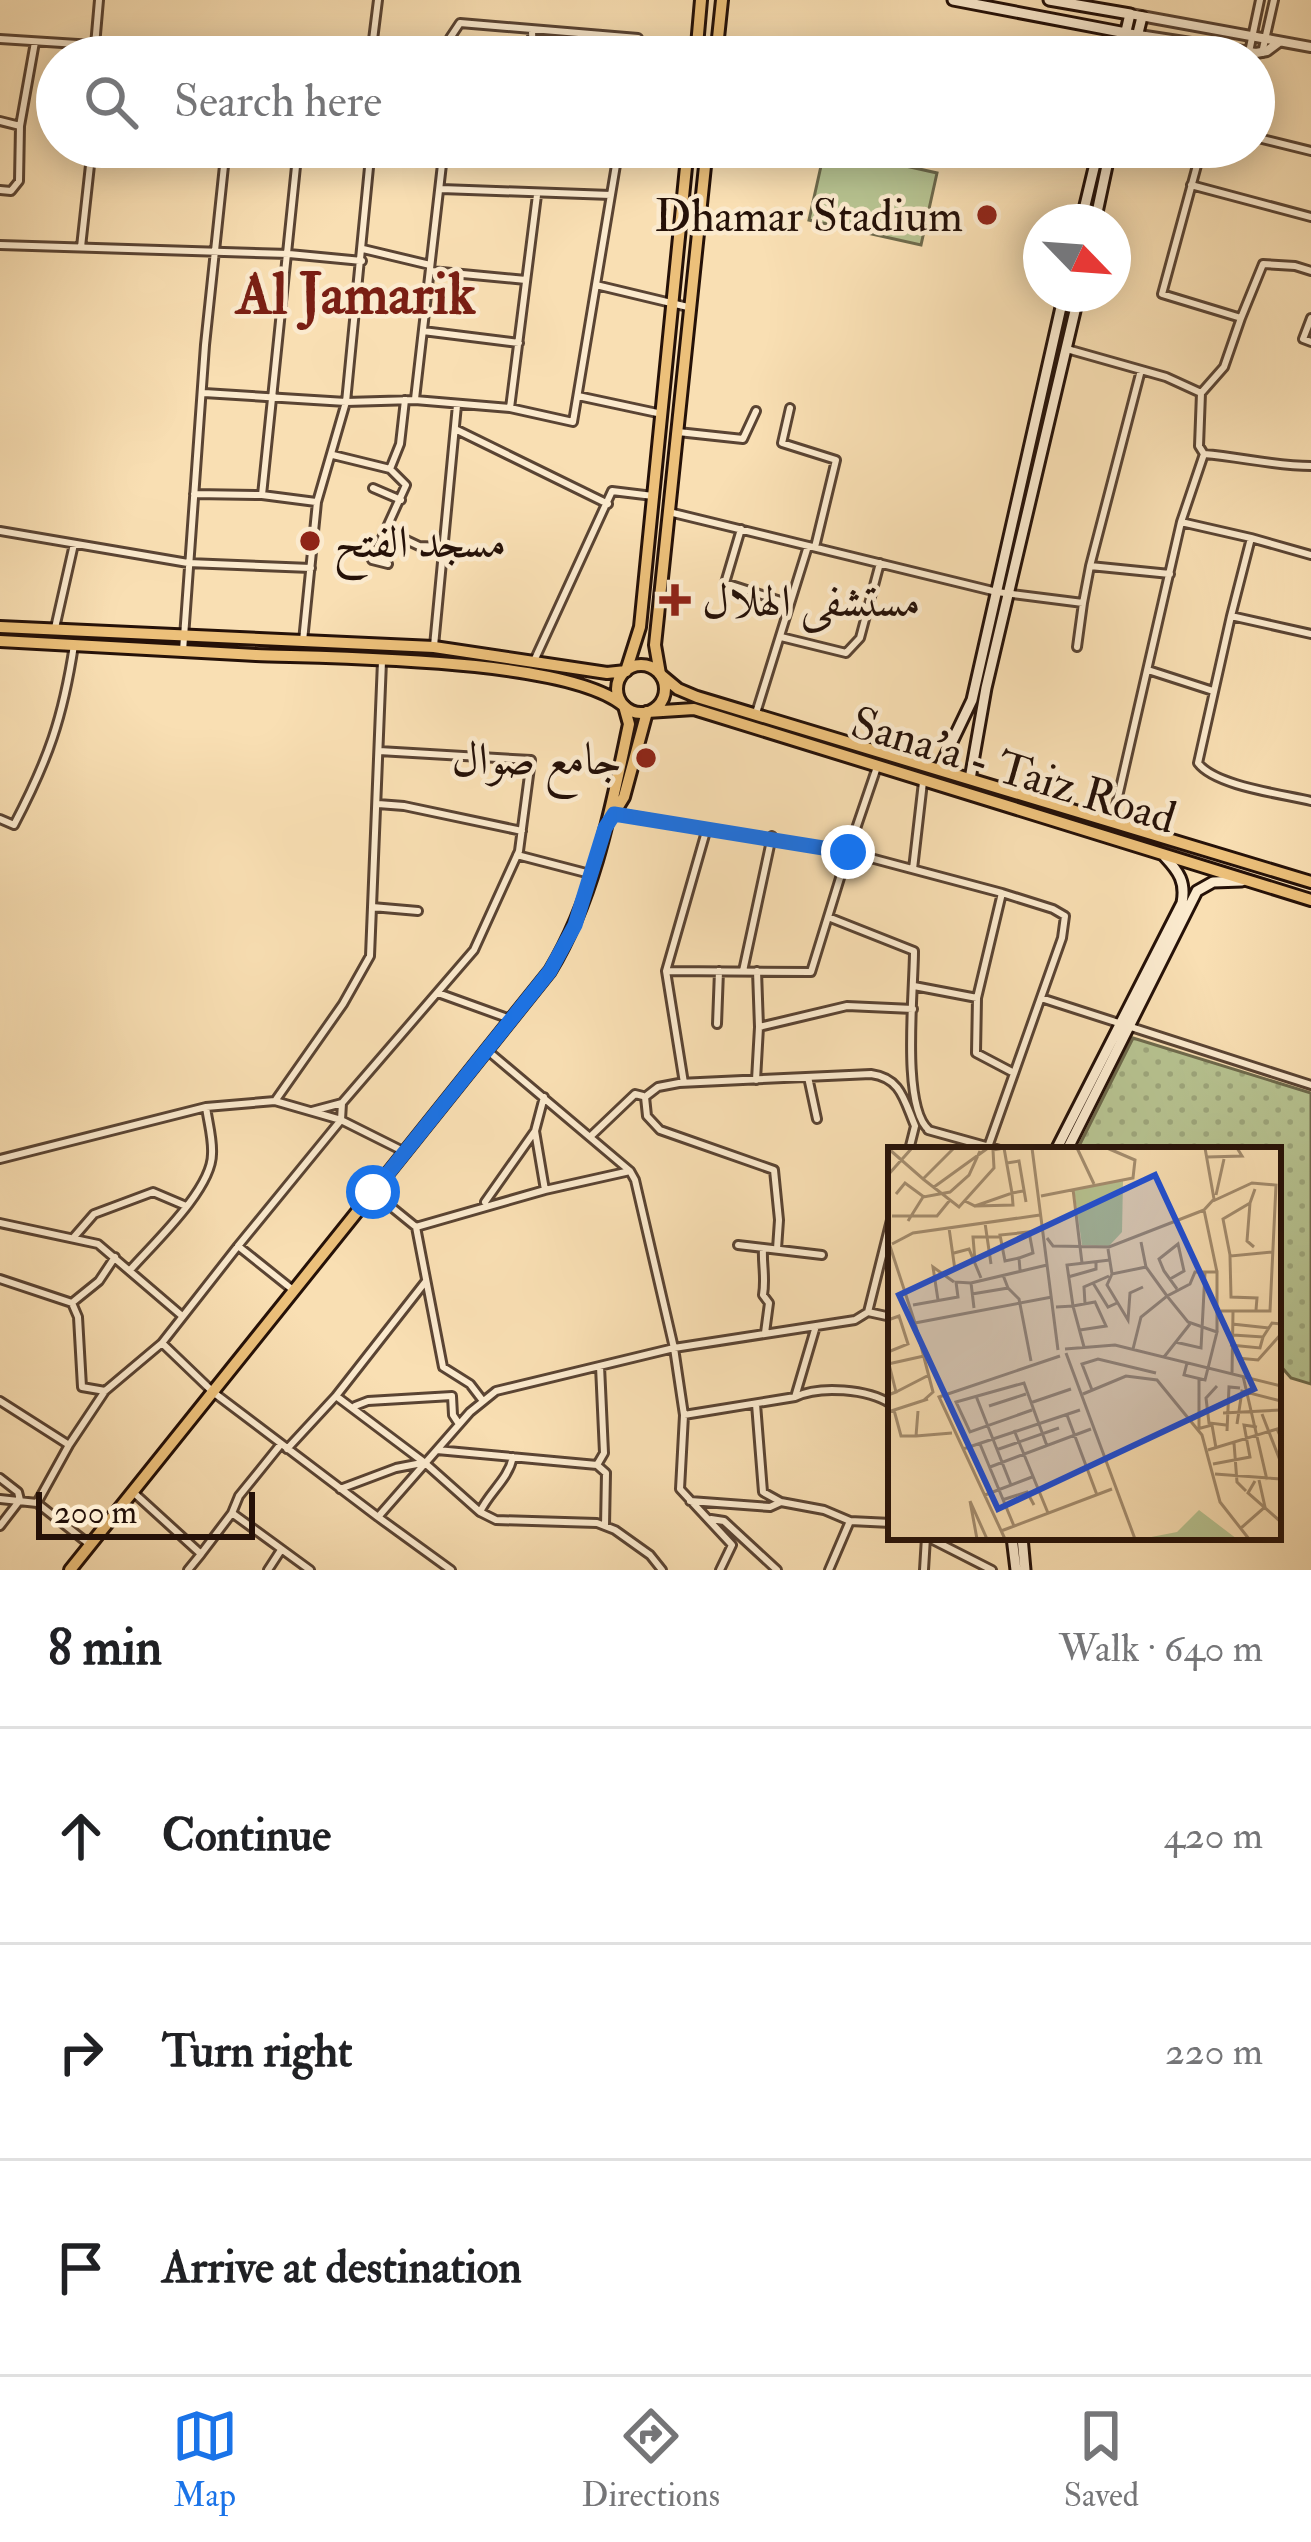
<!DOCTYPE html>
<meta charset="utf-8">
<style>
body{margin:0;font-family:"IM FELL Double Pica",Amiri,serif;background:#f2f2f2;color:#202124}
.compass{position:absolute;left:1023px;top:204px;width:108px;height:108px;border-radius:50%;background:#fff;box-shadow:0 6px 30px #0003;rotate:115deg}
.scale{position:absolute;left:36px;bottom:30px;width:219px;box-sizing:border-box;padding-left:12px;border:6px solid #251108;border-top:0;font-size:33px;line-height:42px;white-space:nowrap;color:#251108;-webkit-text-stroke:9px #fbeace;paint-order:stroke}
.stop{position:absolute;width:36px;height:36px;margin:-27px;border:9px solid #1a73e8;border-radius:50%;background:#fff}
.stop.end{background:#1a73e8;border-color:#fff;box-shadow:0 3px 12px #0008}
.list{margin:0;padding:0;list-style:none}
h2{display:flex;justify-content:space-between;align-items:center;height:156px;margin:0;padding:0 48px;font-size:51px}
h2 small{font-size:39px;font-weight:400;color:#757577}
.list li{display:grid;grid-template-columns:78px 1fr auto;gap:36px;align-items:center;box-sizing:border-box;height:216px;padding:0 48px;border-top:3px solid #e0e0e0}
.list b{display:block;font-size:45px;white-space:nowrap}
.list em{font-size:39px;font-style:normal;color:#757577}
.icon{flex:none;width:66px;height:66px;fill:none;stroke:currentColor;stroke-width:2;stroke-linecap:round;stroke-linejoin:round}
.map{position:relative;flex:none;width:1311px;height:1570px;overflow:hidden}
.search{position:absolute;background:#fff;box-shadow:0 6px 30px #0003;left:36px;right:36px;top:36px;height:132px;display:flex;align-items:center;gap:30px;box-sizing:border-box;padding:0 42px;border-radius:66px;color:#757577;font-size:45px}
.sheet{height:804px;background:#fff}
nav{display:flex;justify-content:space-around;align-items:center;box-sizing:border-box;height:168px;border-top:3px solid #e0e0e0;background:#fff;font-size:33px;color:#757577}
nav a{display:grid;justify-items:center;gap:6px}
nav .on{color:#1a73e8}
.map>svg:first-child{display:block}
.grass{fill:#b7c391;stroke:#6e6a4c;stroke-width:3}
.park{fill:url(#park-dots);stroke:#6e6a4c;stroke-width:3}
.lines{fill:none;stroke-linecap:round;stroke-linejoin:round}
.minor-casing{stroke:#5a4433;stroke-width:12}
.tertiary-casing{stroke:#5a4433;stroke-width:14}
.secondary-casing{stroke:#251108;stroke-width:15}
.primary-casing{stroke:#251108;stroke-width:16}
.trunk-casing{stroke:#251108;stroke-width:16}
.minor{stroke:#fbeace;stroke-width:6}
.tertiary{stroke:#fbeace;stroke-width:8}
.secondary{stroke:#fbeace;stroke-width:9}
.primary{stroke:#ecc07a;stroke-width:10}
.trunk{stroke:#ecc07a;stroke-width:10}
.route{stroke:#1a73e8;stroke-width:15}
.poi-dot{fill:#8f2418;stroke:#fbeace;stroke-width:4.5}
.labels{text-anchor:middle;stroke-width:9;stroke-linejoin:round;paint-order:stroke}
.poi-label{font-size:45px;fill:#251108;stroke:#fbeace;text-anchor:end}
.street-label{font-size:45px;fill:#251108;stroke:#fbeace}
.district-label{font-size:57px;font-weight:bold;fill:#7a1f14;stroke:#fbeace}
.inset-road{fill:none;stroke:#a48d6f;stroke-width:3}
.view{fill:#1d4ed8;fill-opacity:0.15;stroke:#1d4ed8;stroke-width:6}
.inset-edge{fill:none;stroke:#251108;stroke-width:6}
</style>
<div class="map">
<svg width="1311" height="1570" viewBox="0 0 1311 1570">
<defs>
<pattern id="park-dots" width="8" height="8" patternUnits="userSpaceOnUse" patternTransform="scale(3)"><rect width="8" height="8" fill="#b7c391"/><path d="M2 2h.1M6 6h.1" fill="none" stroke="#9da67c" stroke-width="1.8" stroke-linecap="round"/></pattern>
</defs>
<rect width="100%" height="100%" fill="#f9dfb3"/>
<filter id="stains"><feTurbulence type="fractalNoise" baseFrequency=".00167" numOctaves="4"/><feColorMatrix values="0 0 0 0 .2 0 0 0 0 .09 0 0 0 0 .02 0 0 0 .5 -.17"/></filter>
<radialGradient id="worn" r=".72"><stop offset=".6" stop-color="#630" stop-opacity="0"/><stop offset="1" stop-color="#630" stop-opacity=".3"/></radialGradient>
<path class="grass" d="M825 148 937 173 921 245 809 220Z"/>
<path class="park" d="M1133 1038 1311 1093V1384L1291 1378 1278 1363V1150H1077Z"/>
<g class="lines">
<g class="minor-casing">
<path id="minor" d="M532 31 533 57
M0 39 233 54 370 57
M1249 52 1260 0
M1262 53 1274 0
M371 56 378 0
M94 57 99 0
M447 57 450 38 460 23 638 38 634 57
M0 121 20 126
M1254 137 1311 151
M596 147 618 152
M1202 147 1162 294 1241 318 1224 367 1202 392
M1191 185 1311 217
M441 189 611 195
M0 190 11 191 19 181 20 126 35 42
M0 245 289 254 362 261
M81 247 92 147
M363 249 430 265
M431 271 526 280
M596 285 692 308
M1241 318 1263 264 1295 266 1311 271
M1311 318 1303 339 1311 342
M423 331 519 343
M1067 349 1166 377 1201 393 1199 446 1204 454 1181 522 1112 823
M1141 370 1090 566 1170 574
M204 393 346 402 415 400 510 408 573 422 619 147
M578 396 662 414
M415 399 444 147
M510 408 537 195
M790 408 782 443 836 460 815 547
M455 429 608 504
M678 432 743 439 756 411
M1204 454C1241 457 1275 466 1311 466
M333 455 390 469 406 485 372 560 388 564
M390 469 400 444 405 400
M373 488 401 500
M194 494 262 495 316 502
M262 495 298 147
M669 512 997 592 1083 603 1090 566
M1181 522 1251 538 1231 616
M741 529 725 583 790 604
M385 530 419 546 444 547
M0 531 188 563 311 568
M1251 538 1311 555
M55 628 74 544
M1311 634 1231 616 1198 763C1215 786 1282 794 1311 801
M781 637 846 653 860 638 880 563
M303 641 317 502 346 402 371 147
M434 646 457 405
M1077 647 1083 603
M183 651 205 345 226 147
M534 661 612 491 653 496
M1148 670 1213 691
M756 713 808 546
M378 804 404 806 522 831
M614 813 848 852 877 767
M0 819 14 825C48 760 63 718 74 645
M707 828 666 971 811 972 848 852 1002 893 1053 909 1065 916 1062 938 988 1147
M517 855 590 874
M913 869 923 782
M1002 893 977 998 976 1053 1014 1073
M372 907 418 911
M828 917 914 951C914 991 901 1107 929 1130
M666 971 684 1083
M743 971 772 836
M757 971 759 1027
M914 986 977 998
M438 993 510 1019
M1041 998 1311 1085
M717 1024 719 971
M808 1077 817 1119
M756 1080 759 1027 847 1006 913 1009
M544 1097 535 1131 545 1190 630 1171
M275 1101 341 1120 405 1152
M312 1111 342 1103 474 950 519 851 531 760 379 751
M928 1130 1000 1150
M592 1135 635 1094 643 1096
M909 1150 915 1126
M0 1159 206 1107 275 1101 343 1004 370 956 382 661
M373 1192 416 1227 443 1367 470 1384 483 1401
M485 1202 535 1131
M891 1220 868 1312 891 1317
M0 1223 98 1244 181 1315
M416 1227 545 1190
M74 1237 94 1214 153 1192 186 1206
M738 1245 822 1255
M238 1246 341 1120 342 1103
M763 1248C762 1265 766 1277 763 1295L769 1303 765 1333
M777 1249 779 1220 774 1170 660 1130 647 1116 645 1097 658 1087 679 1083 871 1074C901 1078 904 1100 915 1126
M131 1269C154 1243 212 1189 212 1154 213 1139 208 1122 206 1107
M0 1279 72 1303 78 1317 82 1387 105 1391
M426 1281 336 1396 425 1463 480 1512 496 1520 597 1523 615 1530 650 1555 662 1570
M293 1290 238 1246 162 1343 213 1392 378 1517 470 1412 496 1391 674 1348 635 1180 630 1171 488 1051
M73 1302 99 1281 115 1257
M795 1397 816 1326
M0 1401 69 1445 37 1503
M756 1404 763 1492 781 1502 824 1510 850 1521 891 1523
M355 1406 368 1401 452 1396 453 1415 459 1424
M684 1415 795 1397C820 1385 868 1389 891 1404
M69 1445 105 1391 162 1343
M287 1449 336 1396
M437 1450 597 1465
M597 1465 604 1453 600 1366
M597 1465 606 1473 605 1526
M0 1478 18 1492 20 1500 0 1526
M340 1489 396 1468 422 1463
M133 1492 201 1554 232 1513 310 1570
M0 1499 37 1503 89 1544
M690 1501 770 1507 781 1502
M480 1512C490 1491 508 1480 513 1457
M232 1513 239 1496 281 1444
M378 1517 451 1570
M711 1519 724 1521 777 1570
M927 1537 992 1570
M188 1570 201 1554
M268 1570 281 1550
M720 1570 732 1545 680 1489 684 1415 674 1348 855 1320 868 1312
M829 1570 850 1521
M924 1570 926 1537"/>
</g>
<g class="tertiary-casing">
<path id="tertiary" d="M1130 14 1311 47
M1126 33 1256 53 1267 51 1279 42"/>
</g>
<g class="secondary-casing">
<path id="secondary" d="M953 0 1126 33
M1049 0 1130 14 1120 57
M1132 57 1142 17
M1149 57 1175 46 1199 44
M1081 222 1099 147
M1095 222 1111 147
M939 769 972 700 1064 294
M970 779 986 688 1079 294
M1056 1150 1182 903C1186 882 1179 872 1165 857
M1067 1150 1197 891 1213 882 1242 881
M1012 1537 1016 1570
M1022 1537 1025 1570"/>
</g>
<g class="primary-casing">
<path id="primary" d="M696 57 701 0
M716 57 722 0
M626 671 640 627 688 147
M660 674 655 645 707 147
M613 815 624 797 647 712
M70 1570 550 971C595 896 611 809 629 724L624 706"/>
</g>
<g class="trunk-casing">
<path id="trunk" d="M0 627 434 647 607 673 626 671
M0 641C86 646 171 650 256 655 338 658 567 658 624 706
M617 689a24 24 0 1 1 48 0a24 24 0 1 1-48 0Z
M660 674 678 689 697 697 1311 882
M647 712 694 709 1311 900"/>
</g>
<use href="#minor" class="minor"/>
<use href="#tertiary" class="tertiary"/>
<use href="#secondary" class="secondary"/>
<use href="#primary" class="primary"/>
<use href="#trunk" class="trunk"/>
</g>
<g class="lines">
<path class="route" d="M373 1192 550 971 575 925 605 828 614 814 848 852"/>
</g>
<g class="poi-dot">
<circle cx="987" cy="215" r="12"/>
<circle cx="310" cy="541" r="12"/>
<path d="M669 582h12v12h12v12h-12v12h-12v-12h-12v-12h12z"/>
<circle cx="646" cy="758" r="12"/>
</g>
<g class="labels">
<g class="poi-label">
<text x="963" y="231">Dhamar Stadium</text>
<text x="334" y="557" text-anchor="start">مسجد الفتح</text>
<text x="702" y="616" text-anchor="start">مستشفى الهلال</text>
<text x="622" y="774">جامع صوال</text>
</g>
<g class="street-label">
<text transform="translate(1014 769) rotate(17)" y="16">Sana'a - Taiz Road</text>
</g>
<g class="district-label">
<text x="356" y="313">Al Jamarik</text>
</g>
</g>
<g transform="translate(888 1147)">
<rect width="393" height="393" fill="#f9dfb3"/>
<path d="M311 363 349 392H253L289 385Z" fill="#b7c391"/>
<path d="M235 34 234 85 221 99 194 98 186 42Z" fill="#b7c391"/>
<path class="inset-road" d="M116 1 124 46 135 44M144 1 170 203M189 1 206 37M317 1 326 52 316 63 329 125M2 3 35 32 66 1M319 10 354 9 349 1M119 16 131 14 138 55M0 28 24 1M35 32 71 60 106 21 105 3 116 1M46 40 100 1M185 42 194 116M8 47 17 36 36 50M328 48 336 12M153 49 245 31 247 13 219 1M77 54 87 59 124 46 125 58 87 59M325 54 364 36 388 38 382 164H333M362 56 359 94 366 100M4 69H49L62 53M20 74 35 50 62 45 81 28 92 4M97 76 103 117M61 81 67 123M159 91 165 99 221 100 316 63M0 93 27 176M4 97 25 86 152 68M220 102 224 127 258 120 253 95M66 106 81 102 93 131M342 108 335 72 362 56 367 42M131 111 117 114 112 88 141 85 145 106 131 111 132 123M87 114 85 90H111M258 120 279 149 302 137 307 125H329V185M224 127 219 138 240 173 242 146 255 140M180 130 208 122V115M282 132 296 124 290 97 271 112 276 124 289 142M205 136 220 160 229 156M120 141 131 152 143 214M84 147 120 141 115 128M50 153 45 120 66 135M197 157 196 140 221 129M25 158 70 150 68 135 83 136M168 160 185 159 196 200M86 161 83 136 159 118M368 163 369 151 343 150 342 109 385 105M0 173 11 169 20 197 0 205M344 177 381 181M192 183 218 179 207 155 185 159 179 118 222 113M345 188 375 190 384 176 393 177M287 195 313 201 317 126M342 198 372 201 375 190M177 202 227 198 393 239M245 202 253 170 279 149 300 175 329 185 317 233 296 228 299 216M178 206 247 392M276 210 302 177M349 211 370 213 393 187M0 217 36 209M344 227 345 165M355 229 379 333M311 232V281M329 239 318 251 321 276 338 278M204 243 194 217 210 212 268 226M8 245 41 228M195 247 238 229 269 233 314 288 332 355 361 392M0 248 8 245 1 217M88 249 123 338M36 253 45 245 27 176 164 150M142 256 183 242M101 259 138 247M6 263 13 289H28L30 264M144 263 82 285 68 255 136 236 159 299M0 265 40 252M335 266 393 263M374 267 393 316M179 268 209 348M349 277 354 244 393 254M309 282 324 278 328 301M126 283 160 366M339 284 341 240 352 241M28 289 64 286M346 296 349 335 358 344M92 297 126 379M75 302 192 263M108 303 171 281M320 303 389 282 393 291M325 317 362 310 356 278 369 280M102 320 203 282M327 327 393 332M367 334 360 346 393 375M97 348 144 330M114 353 139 345 146 358M82 354 99 392M82 354 89 392M353 381 377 360 371 333M113 384 224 342M117 392 51 250 172 209"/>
<path class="view" d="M267 28 366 242 110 362 11 148Z"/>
<rect width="393" height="393" class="inset-edge"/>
</g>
<rect width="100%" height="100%" filter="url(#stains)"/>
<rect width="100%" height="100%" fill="url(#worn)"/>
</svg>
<svg class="compass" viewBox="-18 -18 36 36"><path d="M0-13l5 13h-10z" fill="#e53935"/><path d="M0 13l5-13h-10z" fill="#757577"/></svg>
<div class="scale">200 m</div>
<div class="stop" style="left:373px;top:1192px"></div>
<div class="stop end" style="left:848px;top:852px"></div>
<div class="search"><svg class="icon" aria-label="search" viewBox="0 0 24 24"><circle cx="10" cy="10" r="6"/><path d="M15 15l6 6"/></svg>Search here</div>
</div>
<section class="sheet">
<h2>8 min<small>Walk · 640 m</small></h2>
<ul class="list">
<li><svg class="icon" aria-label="ahead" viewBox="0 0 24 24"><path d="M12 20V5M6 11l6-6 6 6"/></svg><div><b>Continue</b></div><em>420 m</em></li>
<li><svg class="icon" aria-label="right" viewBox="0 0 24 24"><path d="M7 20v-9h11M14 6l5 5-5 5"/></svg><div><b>Turn right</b></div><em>220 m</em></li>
<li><svg class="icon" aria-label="arrive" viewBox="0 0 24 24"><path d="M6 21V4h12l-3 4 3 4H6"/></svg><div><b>Arrive at destination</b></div></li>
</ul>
</section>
<nav>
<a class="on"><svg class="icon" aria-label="map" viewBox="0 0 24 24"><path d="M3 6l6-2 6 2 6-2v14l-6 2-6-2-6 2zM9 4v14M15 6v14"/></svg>Map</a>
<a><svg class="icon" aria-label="directions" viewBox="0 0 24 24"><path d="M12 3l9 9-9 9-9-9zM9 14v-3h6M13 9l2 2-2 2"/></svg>Directions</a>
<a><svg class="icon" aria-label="saved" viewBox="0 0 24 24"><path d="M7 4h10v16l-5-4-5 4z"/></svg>Saved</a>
</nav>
